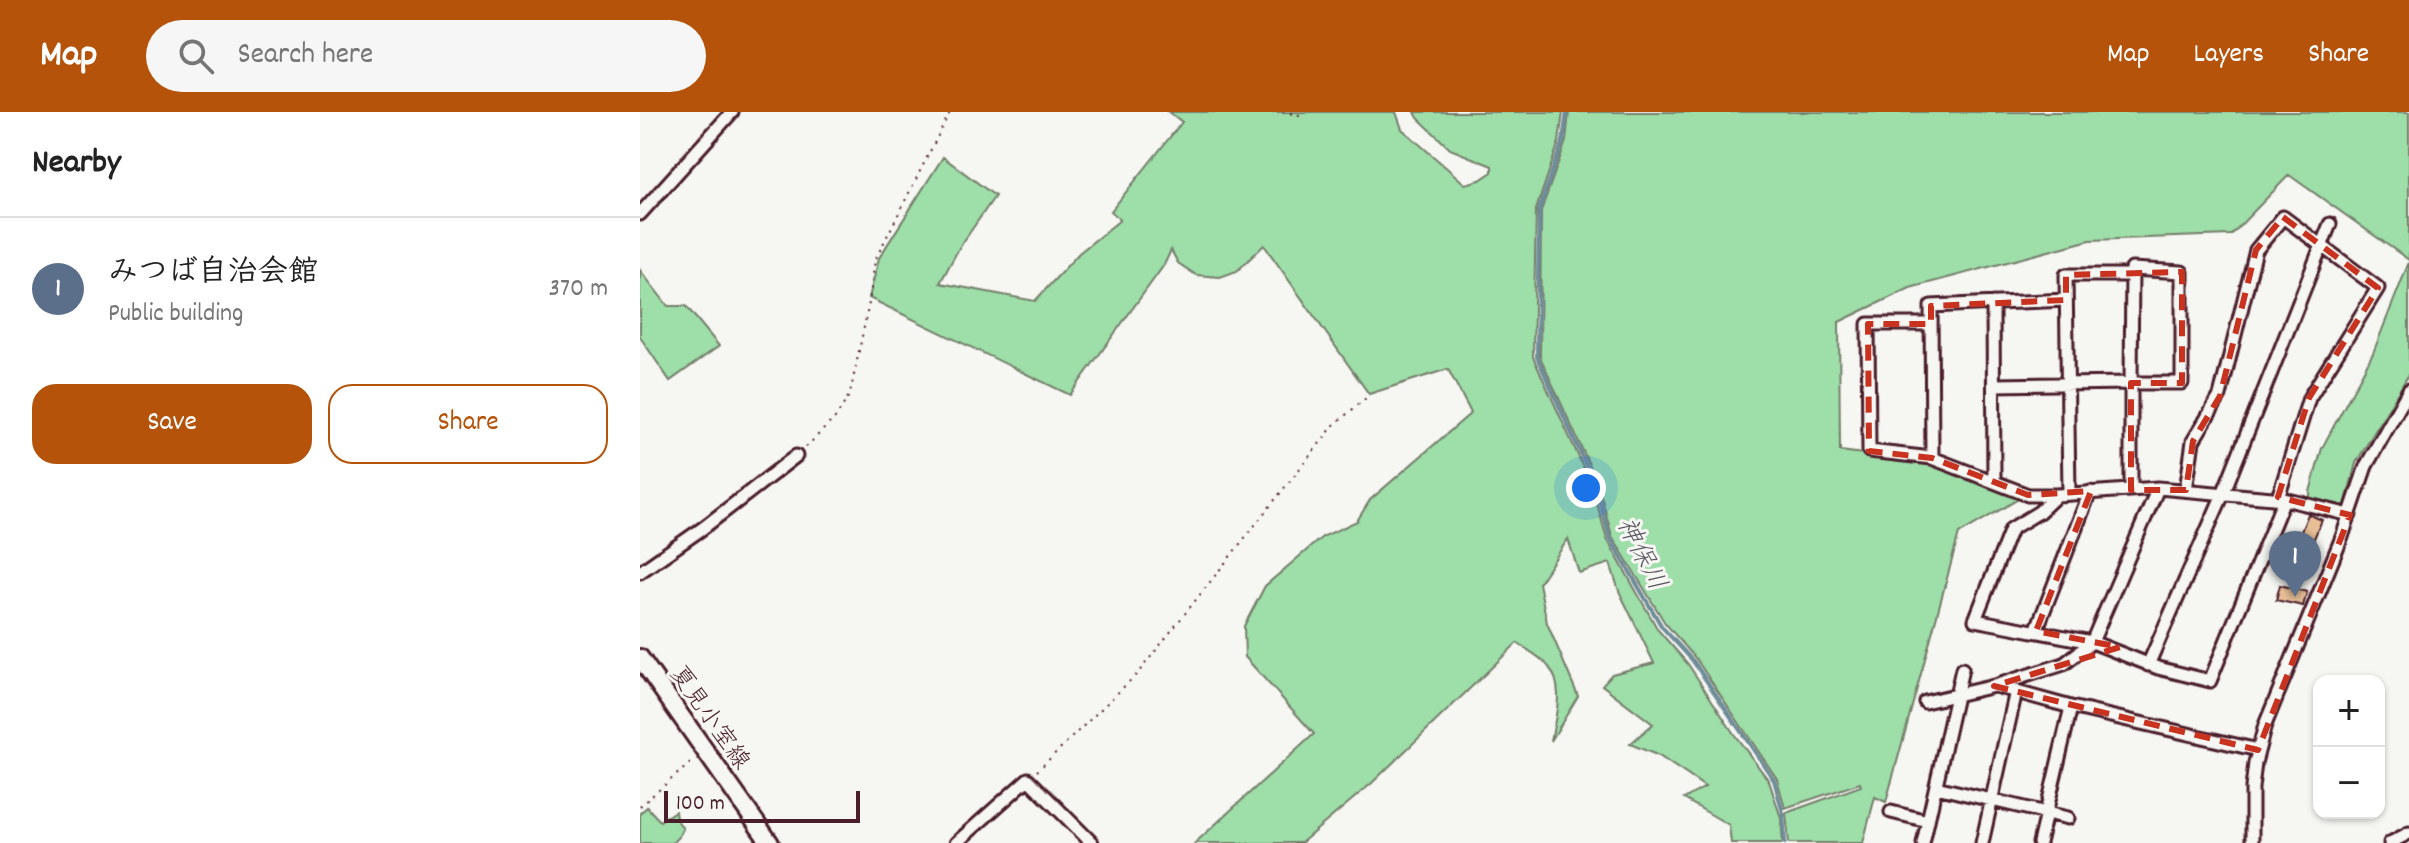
<!DOCTYPE html>
<html lang="en">
<head>
<meta charset="utf-8">
<style>
  body { margin:0; font-family:Dekko,"Klee One",sans-serif; background:#f6f6f6; color:#222 }
  .controls { position:absolute; right:24px; bottom:24px; display:grid; overflow:hidden; border-radius:16px; box-shadow:0 2px 6px #0004 }
  .controls button { width:72px; height:72px; display:grid; place-items:center; padding:0; border:0; border-bottom:2px solid #e0e0e0; background:#fff; color:#222; font:40px sans-serif }
  .scale { position:absolute; left:24px; bottom:20px; width:196px; box-sizing:border-box; padding-left:8px; border:4px solid #4a1f2b; border-top:0; font-size:22px; line-height:28px; white-space:nowrap; color:#4a1f2b; -webkit-text-stroke:6px #f6f6f2; paint-order:stroke }
  .you { position:absolute; left:946px; top:376px; width:28px; height:28px; margin:-20px; border:6px solid #fff; border-radius:50%; background:#1a73e8; box-shadow:0 0 0 12px #1a73e833 }
  .badge { display:grid; place-items:center; width:52px; height:52px; border-radius:50%; background:#b45309; color:#fff; font-size:26px; font-weight:700 }
  .pin { position:absolute; translate:-50% -66px; filter:drop-shadow(0 2px 4px #0008) }
  .pin::after { content:''; position:absolute; top:42px; width:28px; height:24px; background:inherit; clip-path:polygon(0 0,100% 0,50% 100%) }
  .list { margin:0; padding:0; list-style:none }
  h2 { display:flex; justify-content:space-between; align-items:center; height:104px; margin:0; padding:0 32px; font-size:34px }
  h2 small { font-size:26px; font-weight:400; color:#767676 }
  .list li { display:grid; grid-template-columns:52px 1fr auto; gap:24px; align-items:center; box-sizing:border-box; height:144px; padding:0 32px; border-top:2px solid #e0e0e0 }
  .list b { display:block; font-size:30px; white-space:nowrap }
  .list p { margin:0; font-size:26px; white-space:nowrap; color:#767676 }
  .list em { font-size:26px; font-style:normal; color:#767676 }
  .actions { display:flex; gap:16px; padding:24px 32px }
  .actions a { flex:1; padding:18px 0; border:2px solid #b45309; border-radius:24px; text-align:center; font-size:28px; color:#b45309 }
  .actions .main { background:#b45309; color:#fff }
  .icon { flex:none; width:44px; height:44px; fill:none; stroke:currentColor; stroke-width:2; stroke-linecap:round; stroke-linejoin:round }
  .map { position:relative; flex:none; width:1769px; height:731px; overflow:hidden }
  header { display:flex; align-items:center; gap:48px; box-sizing:border-box; height:112px; padding:0 40px; background:#b45309; color:#fff }
  header strong { font-size:38px }
  nav { display:flex; gap:44px; margin-inline-start:auto; font-size:28px }
  .search { width:560px; height:72px; background:#f6f6f6; display:flex; align-items:center; gap:20px; box-sizing:border-box; padding:0 28px; border-radius:44px; color:#767676; font-size:30px }
  main { display:flex }
  aside { flex:1; background:#fff }
  .map>svg:first-child { display:block }
  .green { fill:#9ddea9; stroke:#747e6a; stroke-width:2 }
  .lines { fill:none; stroke-linecap:round; stroke-linejoin:round }
  .stream { stroke:#6e8c99; stroke-width:4 }
  .building { fill:#e7bf97; stroke:#4a1f2b; stroke-width:2 }
  .minor-casing { stroke:#4a1f2b; stroke-width:17 }
  .secondary-casing { stroke:#4a1f2b; stroke-width:22 }
  .path { stroke:#4a1f2b; stroke-width:2; stroke-dasharray:2 6; stroke-linecap:butt }
  .minor { stroke:#f6f6f2; stroke-width:11 }
  .secondary { stroke:#f6f6f2; stroke-width:16 }
  .marked { fill:none; stroke:#c8321e; stroke-width:6; stroke-dasharray:16 10; stroke-linejoin:round }
  .labels { text-anchor:middle; stroke-width:6; stroke-linejoin:round; paint-order:stroke }
  .street-label { font-size:24px; fill:#4a1f2b; stroke:#f6f6f2 }
  .water-label { font-size:26px; font-style:italic; fill:#5c5662; stroke:#f6f6f2 }
</style>
</head>
<body>
<header>
<strong>Map</strong>
<div class="search"><svg class="icon" aria-label="search" viewBox="0 0 24 24"><circle cx="10" cy="10" r="6"/><path d="M15 15l6 6"/></svg>Search here</div>
<nav><a>Map</a><a>Layers</a><a>Share</a></nav>
</header>
<main>
<aside>
<h2>Nearby<small></small></h2>
<ul class="list">
<li><span class="badge" style="background:#5c6f8a">1</span><div><b>みつば自治会館</b><p>Public building</p></div><em>370 m</em></li>
</ul>
<div class="actions"><a class="main">Save</a><a>Share</a></div>
</aside>
<div class="map">
<svg width="1769" height="731" viewBox="0 0 1769 731">
  <rect width="100%" height="100%" fill="#f6f6f2"/>
  <filter id="ink" filterUnits="userSpaceOnUse"><feTurbulence type="fractalNoise" baseFrequency=".0125" numOctaves="2"/><feDisplacementMap in="SourceGraphic" scale="16" xChannelSelector="R" yChannelSelector="G"/><feConvolveMatrix kernelMatrix="1 2 1 2 8 2 1 2 1" color-interpolation-filters="sRGB"/></filter>
  <g filter="url(#ink)">
    <path class="green" d="M529,0H756L762,17L825,72L840,68L852,60V54L810,37L778,6L775,0H923L919,30L896,98L893,245L952,374L967,427L1018,518L1048,552L1094,622L1129,669L1141,706L1143,731H1091L1089,713L1044,687L1065,675L1019,644L990,632L1013,612L962,573L972,562L1014,551L979,479L970,451L939,461L928,427L899,471L907,511L938,584L911,629C915,605 926,575 908,554C901,545 887,538 877,531L732,671L661,731H555L674,622L605,545L604,514L625,474L682,425L717,409L730,388L831,301L808,257L729,282L624,133L597,159L580,165L556,163L538,151L531,138L524,153L430,283L229,186L239,146L303,45L355,84L319,136L300,171L395,189L439,141L480,108L471,99L542,10Z
      M929,0H1769V148L1649,63L1591,123L1450,128L1270,176L1199,210L1200,339L1298,351L1382,385L1319,422L1246,690L1235,685L1223,731H1149L1146,701L1221,674L1220,671L1145,696L1137,667L1056,547L1025,511L972,424L958,372L900,245L901,99L926,29Z
      M1769,150V262L1716,351L1705,394L1670,386V380L1682,336L1733,241Z
      M0,158L28,194H46L79,234L30,269L0,225Z
      M7,695L20,709L35,699L36,707L43,716L39,724L32,731H0V701Z"/>
    <g class="lines">
      <path class="stream" d="M927,0L923,29L899,98L897,245L955,373L970,426L1022,515L1053,549L1134,668L1143,701L1145,731"/>
    </g>
    <path class="building" d="M1668,402L1682,408L1669,438L1656,432Z
      M1640,473L1667,480L1663,494L1636,488Z"/>
    <g class="lines">
      <defs>
        <path id="minor" d="M0,102L92,0
          M1353,191L1354,369
          M1291,212H1228L1229,339L1292,346L1388,383H1417L1518,376L1644,387L1710,403
          M1354,273L1491,271L1492,157L1542,160V271H1491V378
          M1292,346L1291,194L1426,188
          M1546,378L1553,329L1580,284L1616,138L1643,105L1738,176L1669,286L1638,386
          M1429,382L1426,163H1492
          M1417,383L1399,400L1371,417L1335,508L1452,530L1518,556L1570,569L1644,387
          M0,460L63,416L156,344
          M1396,519L1450,380
          M1508,553L1583,382L1690,112
          M1355,574L1431,595L1618,638
          M1285,590L1354,574L1424,552L1452,530L1518,376
          M1296,675L1428,706
          M1251,700L1288,709
          M316,731L388,667L452,731
          M1283,731L1322,557
          M1342,731L1376,579
          M1399,731L1431,595
          M1612,731V676L1615,651L1625,613L1702,425L1726,354L1769,278
          M1750,731L1769,721"/>
        <path id="secondary" d="M0,546L130,731"/>
      </defs>
      <use href="#minor" class="minor-casing"/>
      <use href="#secondary" class="secondary-casing"/>
      <path class="path" d="M642,0L660,3
        M166,335L196,305L210,282L229,191L235,148L310,0
        M397,659L498,561L695,312L726,286
        M0,694L54,648"/>
      <use href="#minor" class="minor"/>
      <use href="#secondary" class="secondary"/>
    </g>
  </g>
  <path class="marked" d="M1643,105L1738,176L1669,286L1638,385L1710,403L1618,638L1354,574L1480,535L1396,519L1451,379L1388,383L1292,346L1229,339L1228,212H1291V194L1426,188V163L1542,160V271H1491V378H1546L1553,329L1580,284L1616,138Z"/>
  <g class="labels">
    <g class="street-label">
      <text transform="translate(71 605) rotate(55)" y="8">夏見小室線</text>
    </g>
    <g class="water-label">
      <text transform="translate(1003 441) rotate(63)" y="9">神保川</text>
    </g>
  </g>
</svg>
<div class="controls">
<button>+</button>
<button>−</button>
</div>
<div class="scale">100 m</div>
<div class="you"></div>
<div class="pin badge" style="left:1655px;top:485px;background:#5c6f8a">1</div>
</div>
</main>
</body>
</html>
